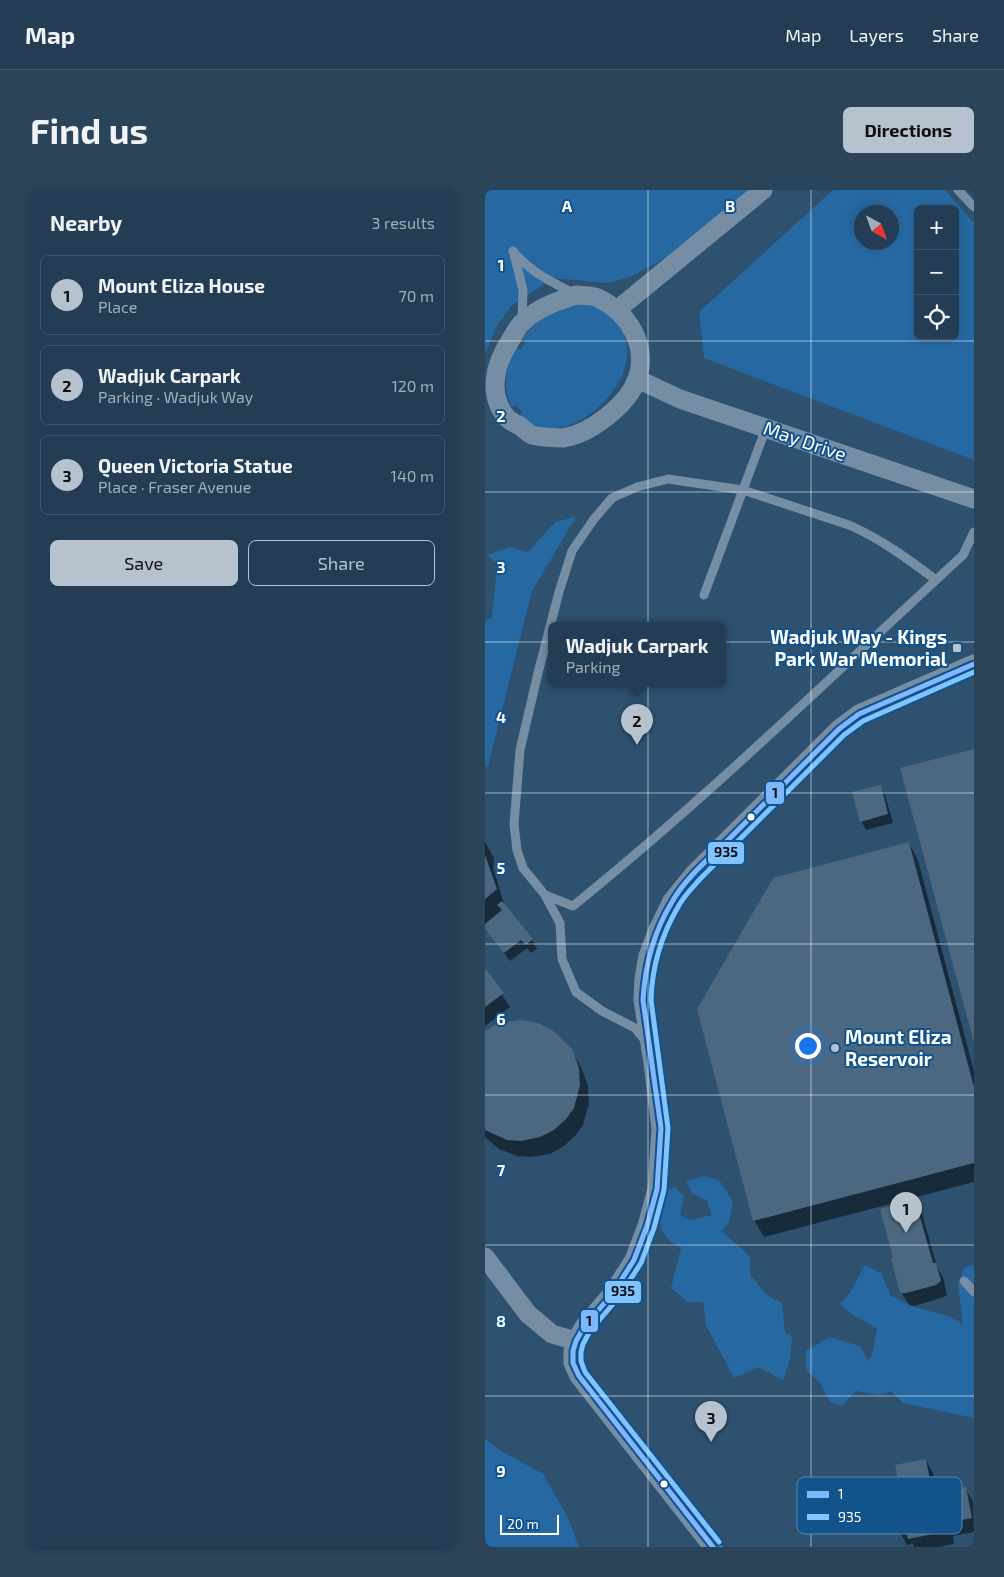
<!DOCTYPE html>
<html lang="en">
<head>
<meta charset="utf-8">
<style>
  body { margin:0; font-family:"Exo 2",sans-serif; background:#2a445a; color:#f1f3f6 }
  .controls { position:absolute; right:15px; top:15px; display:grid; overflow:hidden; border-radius:8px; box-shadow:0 2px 8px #0003 }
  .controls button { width:45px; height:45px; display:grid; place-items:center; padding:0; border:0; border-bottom:1px solid #3f566b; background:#223d54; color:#f1f3f6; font:25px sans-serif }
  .compass { position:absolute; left:369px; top:15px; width:45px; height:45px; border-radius:50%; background:#223d54; box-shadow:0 2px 8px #0003; rotate:139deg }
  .scale { position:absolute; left:15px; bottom:12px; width:59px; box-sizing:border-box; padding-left:5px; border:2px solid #fff; border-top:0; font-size:14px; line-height:18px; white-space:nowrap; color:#fff; -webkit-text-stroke:4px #13538b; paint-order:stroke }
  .you { position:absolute; left:322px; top:855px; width:18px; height:18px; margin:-12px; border:4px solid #fff; border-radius:50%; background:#1a73e8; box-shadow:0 0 0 8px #1a73e833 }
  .badge { display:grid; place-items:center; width:32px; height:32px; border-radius:50%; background:#b6c2cd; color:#111; font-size:16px; font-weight:700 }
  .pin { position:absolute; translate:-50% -41px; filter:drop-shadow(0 1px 2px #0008) }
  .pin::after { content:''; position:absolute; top:26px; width:18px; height:15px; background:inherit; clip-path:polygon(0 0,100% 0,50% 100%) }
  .popup { position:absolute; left:63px; top:432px; width:178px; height:65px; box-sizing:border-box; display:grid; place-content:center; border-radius:8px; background:#223d54; filter:drop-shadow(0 1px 4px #0005); font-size:16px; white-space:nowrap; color:#a2aeb8 }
  .popup b { font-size:19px; color:#f1f3f6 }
  .popup::after { content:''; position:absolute; left:50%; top:100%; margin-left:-10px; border:10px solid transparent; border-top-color:#223d54 }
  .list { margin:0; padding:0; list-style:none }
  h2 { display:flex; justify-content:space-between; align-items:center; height:65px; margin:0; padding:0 20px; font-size:21px }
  h2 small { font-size:16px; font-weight:400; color:#a2aeb8 }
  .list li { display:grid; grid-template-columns:32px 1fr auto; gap:15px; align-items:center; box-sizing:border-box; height:80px; margin:0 10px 10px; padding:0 10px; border:1px solid #3f566b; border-radius:8px }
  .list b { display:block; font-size:19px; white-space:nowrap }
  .list p { margin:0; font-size:16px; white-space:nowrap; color:#a2aeb8 }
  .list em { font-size:16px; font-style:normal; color:#a2aeb8 }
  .actions { display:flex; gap:10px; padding:15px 20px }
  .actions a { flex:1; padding:11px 0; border:1px solid #b6c2cd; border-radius:8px; text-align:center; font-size:18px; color:#b6c2cd }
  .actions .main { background:#b6c2cd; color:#111 }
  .icon { flex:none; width:28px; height:28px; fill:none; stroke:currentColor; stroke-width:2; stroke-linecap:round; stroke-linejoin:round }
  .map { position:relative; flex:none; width:489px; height:1357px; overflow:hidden; border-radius:8px }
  header { display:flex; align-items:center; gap:30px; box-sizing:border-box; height:70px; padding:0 25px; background:#223d54; border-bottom:1px solid #3f566b }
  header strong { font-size:24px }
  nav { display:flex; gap:28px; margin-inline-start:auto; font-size:18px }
  .intro { display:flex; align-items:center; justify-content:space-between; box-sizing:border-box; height:120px; padding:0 30px }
  h1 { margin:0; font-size:35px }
  .button { padding:12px 22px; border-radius:8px; background:#b6c2cd; color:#111; font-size:18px; font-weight:700 }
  main { display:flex; gap:30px; padding:0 30px }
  aside { flex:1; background:#223d54; border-radius:8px; box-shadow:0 2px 8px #0003 }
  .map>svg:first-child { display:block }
  .green { fill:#2669a2; fill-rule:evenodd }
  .shadow { fill:#0007 }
  .building { fill:#4b6880 }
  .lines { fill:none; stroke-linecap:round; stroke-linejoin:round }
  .lane { stroke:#758ea4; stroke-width:9 }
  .street { stroke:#758ea4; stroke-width:19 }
  .bus-1-casing { stroke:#13538b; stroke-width:9 }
  .bus-2-casing { stroke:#13538b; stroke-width:9 }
  .bus-1 { stroke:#80b7ff; stroke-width:5 }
  .bus-2 { stroke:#80c4ff; stroke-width:5 }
  .grid { fill:none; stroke:#fff; stroke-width:1; stroke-opacity:0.55 }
  .poi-dot { fill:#b6c2cd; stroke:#13538b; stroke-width:2 }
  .bus-dot { fill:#fff; stroke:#13538b; stroke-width:2 }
  .labels { text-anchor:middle; stroke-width:4; stroke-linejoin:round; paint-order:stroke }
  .street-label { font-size:19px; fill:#fff; stroke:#13538b }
  .poi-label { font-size:19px; font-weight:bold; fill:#fff; stroke:#13538b; text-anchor:end }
  .key { fill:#13538b; stroke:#5a87ae; stroke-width:1 }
  .key-label { font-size:14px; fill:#fff }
  .grid-label { font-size:16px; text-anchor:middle; font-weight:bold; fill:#fff; stroke:#13538b; stroke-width:4; stroke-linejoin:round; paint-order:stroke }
  .line-badge { stroke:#13538b; stroke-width:2 }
  .pale-badge-label { font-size:14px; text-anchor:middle; font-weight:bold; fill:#111 }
</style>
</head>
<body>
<header>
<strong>Map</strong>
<nav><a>Map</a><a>Layers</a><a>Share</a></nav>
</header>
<div class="intro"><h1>Find us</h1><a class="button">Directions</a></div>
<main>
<aside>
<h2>Nearby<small>3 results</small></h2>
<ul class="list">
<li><span class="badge">1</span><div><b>Mount Eliza House</b><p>Place</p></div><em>70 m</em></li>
<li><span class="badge">2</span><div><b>Wadjuk Carpark</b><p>Parking · Wadjuk Way</p></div><em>120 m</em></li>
<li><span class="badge">3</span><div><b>Queen Victoria Statue</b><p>Place · Fraser Avenue</p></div><em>140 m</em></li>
</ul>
<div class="actions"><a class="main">Save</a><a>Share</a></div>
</aside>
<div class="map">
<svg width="489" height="1357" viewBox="0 0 489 1357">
  <rect width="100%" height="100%" fill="#2e5170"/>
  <path class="green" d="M0,0H265L177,70L145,87L122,93L69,88L26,116L13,134L0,164Z
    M348,0H460L489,33V270L219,168L214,122ZM433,19H470V146H433ZM377,22H407V52H377Z
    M91,113C109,115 122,120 133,135C165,176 108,238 66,239C53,239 44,233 35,226L36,221L32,216H26C17,195 21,180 30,159H35L40,154L38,148C53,128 68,122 91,113Z
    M91,327L47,401L3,576L0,578V431L7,427L12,376L3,365L24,357L43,362L70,332Z
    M219,986L234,990L248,1012L244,1031L237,1041L265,1067V1085L283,1106L297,1113L300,1143L307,1147L305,1170L298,1190L273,1177L249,1188L221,1135L218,1112H203L186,1098L196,1058C168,1043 175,1029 180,1002L189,997L199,1006L195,1025L205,1030L227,1025L222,1011L207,1003L201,991Z
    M380,1075L396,1083L406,1106L429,1117L463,1126L478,1134L473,1094L479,1078L489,1075V1228L418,1213L406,1201L395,1205L371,1201L357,1216L345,1212L335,1193L321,1180V1161L344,1147L375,1156L383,1171L387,1166L392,1138L369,1126L355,1114L367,1100Z
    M0,1249L13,1259L58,1284L82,1326L94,1357H0Z"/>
  <path class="shadow" d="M395,596L400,605L408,633L381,640L376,631Z
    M0,652L9,668L8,678L20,716L47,750L52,759L46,763L42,758L25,771L0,737Z
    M424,653L433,670L489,881V992L279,1047L269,1030Z
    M0,780L25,817L0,836Z
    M0,843L86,860L96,877L103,896L104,913L98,935L90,946L79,956L65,964L46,967L32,966L14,959L0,947Z
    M430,1011L437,1024L452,1077L458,1087L462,1105L459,1107L429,1116L424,1115L416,1102L410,1068Z
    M441,1270L448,1283L450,1290L463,1302L480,1298L488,1311L489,1342L468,1346L469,1354L454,1357H429L428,1354L422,1355L415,1342L407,1302L416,1301Z"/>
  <path class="building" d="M489,559V849H488L415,578Z
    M396,595L403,624L375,632L367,602Z
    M424,652L489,897V973L268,1031L212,819L288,688Z
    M0,665L12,699L0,709Z
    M17,711L48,749L41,755L36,750L19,763L0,739V734L17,720L12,715Z
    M0,778L19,803L0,817Z
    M37,830L53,833L70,842L87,859L94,878L95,895L89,918L81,929L69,940L55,947L36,951L22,950L0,940V841L14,833Z
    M430,1009L448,1073H451L456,1091L451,1095L421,1103H415L406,1068L408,1067L395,1019Z
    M441,1269L445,1290L451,1289L461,1296L462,1300L481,1297L487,1328L461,1333L463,1341L423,1349L421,1340L413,1342L405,1301L415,1300L410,1275Z"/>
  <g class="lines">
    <path class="lane" d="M473,0L489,17
      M28,61C45,82 65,91 88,103
      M29,64L38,100L37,130
      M219,405L281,238
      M60,705L88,716C224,606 349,484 478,365L489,342
      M160,850L150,838L117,821L91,802L77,769L75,733L60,705L38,678L32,660L29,634L35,560L53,483L74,402L87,361L109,329L127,308L152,297L183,289L258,300L364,335C396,349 423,369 451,390
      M479,1091L489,1102"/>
    <path class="street" d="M91,105C98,106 107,105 113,108C143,122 164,156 152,189C143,215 105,244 78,248C72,248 53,247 47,245C43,243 39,239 35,236C31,234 25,231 22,228C2,204 10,174 25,151C29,145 32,137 38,132C52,118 72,111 91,105Z
      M133,119L278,0
      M152,189L195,209L489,309
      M0,1067L43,1124L67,1144L91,1151
      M228,1357L94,1186L88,1173V1161L91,1151L99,1137L128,1103L149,1070L162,1036L172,999L176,938L168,873L158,810L159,789L163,766L172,742L187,711L209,684L354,539L374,524L489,474"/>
    <defs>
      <path id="bus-1" d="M228,1357L94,1186L88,1173V1161L91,1151L99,1137L128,1103L149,1070L162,1036L172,999L176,938L158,810C160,775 168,743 187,712C201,687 226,667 246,647C282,611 318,575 354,539L374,524L489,474"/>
      <path id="bus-2" d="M234,1352L100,1182L96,1171V1162L98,1154L105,1141L134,1107L156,1073L169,1038L179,1000L183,938L166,810C167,776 176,746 193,717C198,707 207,698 215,689L359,545L378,531L489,482"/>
    </defs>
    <use href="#bus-1" class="bus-1-casing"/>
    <use href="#bus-2" class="bus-2-casing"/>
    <use href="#bus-1" class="bus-1"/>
    <use href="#bus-2" class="bus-2"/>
  </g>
  <path class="grid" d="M163,0V1357M326,0V1357M0,151H489M0,302H489M0,452H489M0,603H489M0,754H489M0,905H489M0,1055H489M0,1206H489"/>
  <g class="poi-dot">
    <rect x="467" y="453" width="10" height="10" rx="2.5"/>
    <circle cx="350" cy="858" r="5"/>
  </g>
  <g class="bus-dot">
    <circle cx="266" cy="627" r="4.5"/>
    <circle cx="179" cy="1294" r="4.5"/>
  </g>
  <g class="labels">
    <g class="street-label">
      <text transform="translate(320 251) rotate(19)" y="7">May Drive</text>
    </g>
    <g class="poi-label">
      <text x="462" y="454">Wadjuk Way - Kings<tspan x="462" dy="22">Park War Memorial</tspan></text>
      <text x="360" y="854" text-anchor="start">Mount Eliza<tspan x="360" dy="22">Reservoir</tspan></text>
    </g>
  </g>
  <rect x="312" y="1287" width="165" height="57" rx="8" class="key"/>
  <rect x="322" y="1301" width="22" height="7" fill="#80b7ff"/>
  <rect x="322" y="1324" width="22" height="6" fill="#80c4ff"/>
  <g class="key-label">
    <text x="353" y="1309">1</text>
    <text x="353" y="1332">935</text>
  </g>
  <g class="grid-label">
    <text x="82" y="22">A</text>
    <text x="245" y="22">B</text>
    <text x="16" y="81">1</text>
    <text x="16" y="232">2</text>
    <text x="16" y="383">3</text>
    <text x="16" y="533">4</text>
    <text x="16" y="684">5</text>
    <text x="16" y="835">6</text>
    <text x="16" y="986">7</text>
    <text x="16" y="1137">8</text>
    <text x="16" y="1287">9</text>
  </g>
  <g class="line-badge">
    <rect x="280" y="591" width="20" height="24" rx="5" fill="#80b7ff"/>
    <rect x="222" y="651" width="38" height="24" rx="5" fill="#80c4ff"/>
    <rect x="119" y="1090" width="38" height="24" rx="5" fill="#80c4ff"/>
    <rect x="95" y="1119" width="19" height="24" rx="5" fill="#80b7ff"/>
  </g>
  <g class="pale-badge-label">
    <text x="290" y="608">1</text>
    <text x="241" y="667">935</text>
    <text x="138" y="1106">935</text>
    <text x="104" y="1136">1</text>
  </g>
</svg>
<div class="controls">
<button>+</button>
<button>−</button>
<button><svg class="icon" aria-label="locate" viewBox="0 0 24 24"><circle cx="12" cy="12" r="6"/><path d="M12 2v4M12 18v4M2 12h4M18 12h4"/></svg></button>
</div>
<svg class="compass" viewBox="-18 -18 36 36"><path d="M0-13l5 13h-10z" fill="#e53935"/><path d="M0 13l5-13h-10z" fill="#a2aeb8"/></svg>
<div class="scale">20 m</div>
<div class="you"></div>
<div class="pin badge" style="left:421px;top:1043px">1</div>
<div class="pin badge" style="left:152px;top:555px">2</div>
<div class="popup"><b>Wadjuk Carpark</b>Parking</div>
<div class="pin badge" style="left:226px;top:1252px">3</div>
</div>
</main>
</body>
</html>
